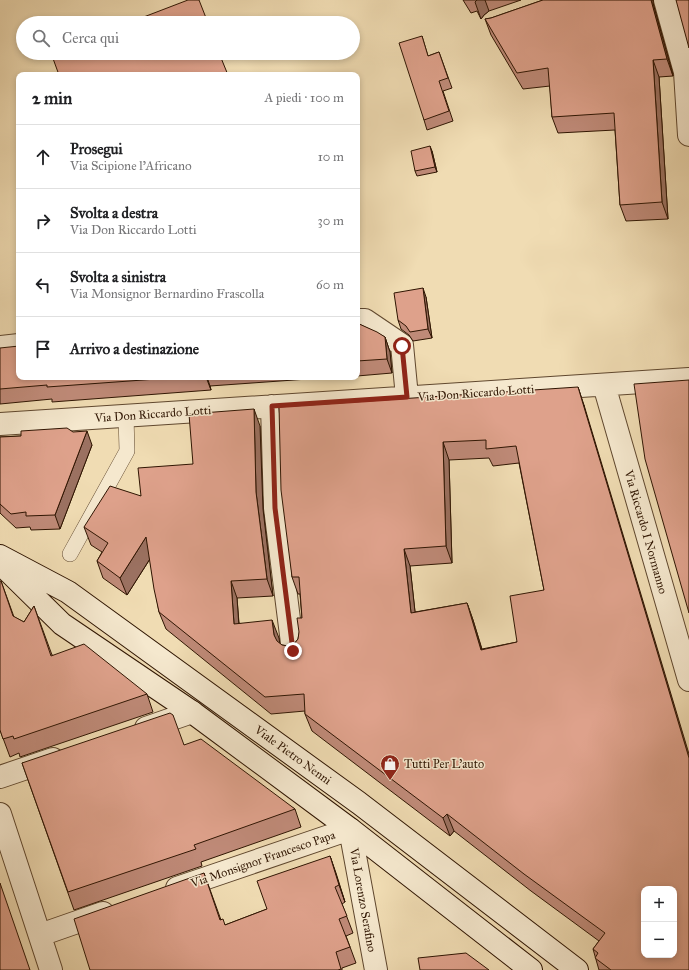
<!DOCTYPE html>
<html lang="it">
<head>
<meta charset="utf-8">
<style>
  body { margin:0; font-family:"IM FELL Great Primer",serif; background:#f6f6f6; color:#202124 }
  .controls { position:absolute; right:12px; bottom:12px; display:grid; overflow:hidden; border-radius:8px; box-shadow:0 2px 6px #0003 }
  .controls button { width:36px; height:36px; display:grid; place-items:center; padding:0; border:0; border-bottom:1px solid #e0e0e0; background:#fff; color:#202124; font:20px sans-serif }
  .stop { position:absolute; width:12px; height:12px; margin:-9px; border:3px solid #8f2418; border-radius:50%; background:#fff }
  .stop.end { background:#8f2418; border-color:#fff; box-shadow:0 1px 4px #0008 }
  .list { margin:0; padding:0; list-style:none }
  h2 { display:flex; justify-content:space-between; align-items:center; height:52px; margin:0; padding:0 16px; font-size:17px }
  h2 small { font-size:13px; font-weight:400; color:#757577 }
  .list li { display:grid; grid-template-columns:26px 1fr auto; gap:12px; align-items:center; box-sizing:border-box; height:64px; padding:0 16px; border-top:1px solid #e0e0e0 }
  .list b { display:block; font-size:15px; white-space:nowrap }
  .list p { margin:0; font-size:13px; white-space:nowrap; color:#757577 }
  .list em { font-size:13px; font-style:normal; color:#757577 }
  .icon { flex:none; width:22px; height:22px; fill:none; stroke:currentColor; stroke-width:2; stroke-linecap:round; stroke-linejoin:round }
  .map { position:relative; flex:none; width:689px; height:970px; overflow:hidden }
  .search { position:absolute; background:#fff; box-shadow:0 2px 6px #0003; left:16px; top:16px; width:344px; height:44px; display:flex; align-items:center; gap:10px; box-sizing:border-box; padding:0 14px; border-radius:22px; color:#757577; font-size:15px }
  .panel { position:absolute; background:#fff; box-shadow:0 2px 6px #0003; left:16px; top:72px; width:344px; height:308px; border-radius:8px }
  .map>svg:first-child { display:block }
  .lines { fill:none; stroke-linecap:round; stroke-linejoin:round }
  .lane-casing { stroke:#5f472e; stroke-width:16 }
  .street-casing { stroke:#5f472e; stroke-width:24 }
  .secondary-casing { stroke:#2f1502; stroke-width:24 }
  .lane { stroke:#f5e8ce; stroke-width:15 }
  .street { stroke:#f5e8ce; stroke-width:22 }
  .secondary { stroke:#f5e8ce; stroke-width:22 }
  .wall { fill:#bf8a78; stroke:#2f1502; fill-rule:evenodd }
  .shaded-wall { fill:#9b7161; stroke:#2f1502 }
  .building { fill:#dea18b; stroke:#2f1502; fill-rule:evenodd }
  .route { stroke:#8f2418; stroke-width:5 }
  .labels { text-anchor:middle; stroke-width:3; stroke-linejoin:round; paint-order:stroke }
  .street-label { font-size:12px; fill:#2f1502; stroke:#f5e8ce }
  .poi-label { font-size:12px; fill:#2f1502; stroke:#f5e8ce; text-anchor:start }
</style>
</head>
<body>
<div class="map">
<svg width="689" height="970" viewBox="0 0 689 970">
  <rect width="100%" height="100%" fill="#f0dcb3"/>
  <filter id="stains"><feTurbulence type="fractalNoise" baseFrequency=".005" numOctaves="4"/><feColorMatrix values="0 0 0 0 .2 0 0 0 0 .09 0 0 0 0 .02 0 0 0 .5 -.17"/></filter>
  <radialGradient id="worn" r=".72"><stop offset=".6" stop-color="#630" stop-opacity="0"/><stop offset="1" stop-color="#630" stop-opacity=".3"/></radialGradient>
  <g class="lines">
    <defs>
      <path id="lane" d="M70,554L127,451L126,416"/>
      <path id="street" d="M665,0L685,72L689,135
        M357,320H365L402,345L407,397
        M0,347L19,345
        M604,385L689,680
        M272,406L275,508L293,651
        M0,424L689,379
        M146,728L192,712
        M0,777L53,759
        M0,814L51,970
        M177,888L350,829L376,970
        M40,935L103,913"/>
      <path id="secondary" d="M0,556L68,592L359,803L577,970
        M2,565L62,624L192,712L350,829L531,970"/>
    </defs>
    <use href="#lane" class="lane-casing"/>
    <use href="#street" class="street-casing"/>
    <use href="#secondary" class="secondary-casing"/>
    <use href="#lane" class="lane"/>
    <use href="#street" class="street"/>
    <use href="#secondary" class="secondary"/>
  </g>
  <path class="wall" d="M463,0H521L489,11L484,15L481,19L477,11L471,13Z
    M543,0H653V3L673,74V76L659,77L668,219L626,221L620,205L615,130L558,133L552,117L550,86L523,89L491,35L485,19L491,18Z
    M422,36L428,56L439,52L452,88L443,91L453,121L427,130L424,120Z
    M432,151L437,172L417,176L415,171Z
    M426,297L432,338L413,341L409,335L401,329L398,320Z
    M357,323L385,337L390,352L392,373L357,376Z
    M0,348L19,377H336L210,386L211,390L52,402V399L0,404Z
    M584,405L689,970H599L593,949L599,941L531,891L454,831L450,836L312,731L305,714V711L271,714L166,629L159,612L150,559L127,595L103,578L97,561L102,552L91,545L84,527L141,496L193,464L260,426L263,509L273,596L237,598L239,623L279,638V643L282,645L288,646L294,644L298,639L302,618L300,594H298L292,577L279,407ZM489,458L493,466L519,463L544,590L517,642L482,649L473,620L467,603L415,612L410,566L452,563L449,460Z
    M21,436L92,445L60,529L31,530L30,527L16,528L0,513V437Z
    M1,581L14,617L24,622L34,606L52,655L147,694L153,712L20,757L19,753L10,757L0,730Z
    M184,745L295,809L301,827L201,862L202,866L74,910L22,763Z
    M330,856L345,902L342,904L353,933L346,936L356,963L342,968V970H90L204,873L221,920L225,925L267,909Z"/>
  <path class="shaded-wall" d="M477,0H485L489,11L484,15L481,19L475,2Z
    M651,0H653V3L673,76L667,59Z
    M653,60L659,77L668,219L662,202Z
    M430,146L432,151L437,172L435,167Z
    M423,288L426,297L432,338L428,329Z
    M385,337L390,352L392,373L387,359Z
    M206,377H207L210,386L211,390Z
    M578,387L584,405L689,754V758Z
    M254,409L260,426L263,509L273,596L267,579L256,492Z
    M87,431L92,445L60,529L55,515Z
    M443,442L449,460L452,563L446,546Z
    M146,537L153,554L127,595L120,578Z
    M404,549L410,566L417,630L411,613Z
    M231,581L237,598L240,641L234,624Z
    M467,603L473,620L487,667L481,650Z
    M272,620L279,638L281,653L274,635Z
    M447,814L454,831L450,836L443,818Z
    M330,856L336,873L345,902L339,885Z"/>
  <path class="building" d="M188,0H199L208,23H128Z
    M543,0H651L667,59L653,60L662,202L620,205L614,113L552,117L548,68L517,73L485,19L491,18Z
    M676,0H689V48Z
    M422,36L428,56L439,52L448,78L439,81L449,111L424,120L399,43Z
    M51,53H219L228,75H59Z
    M430,146L435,167L415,171L411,151Z
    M423,288L428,329L410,332L406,326L398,320L394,293Z
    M357,323L377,332L385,337L387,359L357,361Z
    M19,346V377H184L47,387V385L0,389V348Z
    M689,380V613L645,459L634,384Z
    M578,387L689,758V970H611L595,958L598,953L593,949L605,933L524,874L447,814L443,818L305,714L304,694L265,697L159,612L154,589L146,537L120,578L97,561L108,543L84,527L110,486L141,496L138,468L193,464L189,414L254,409L256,492L267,579L231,581L234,624L272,620L274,635L277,641L282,645L288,646L294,644L298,639L299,632L297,618H302L299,577H292L281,490L279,407ZM486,440V449L516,446L544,590L510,596L517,642L481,650L467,603L411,613L404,549L446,546L443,442ZM644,889H674V955H644Z
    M67,428L73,432L87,431L55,515L26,516V512L11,514L0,504V437L21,436V431Z
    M0,581H1L13,616L24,622L34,606L51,656L84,644L147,694L14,739L13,736L3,739L0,730Z
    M170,713L173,715L184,745L201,739L295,809L194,845L196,849L68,892L22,763Z
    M330,856L339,885L335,887L347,916L339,919L350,947L336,952L341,969L338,970H90L74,919L204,873L220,920L223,919L225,925L267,909L257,881Z
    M0,883L30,970H0Z
    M466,953L489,970H420L418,958Z"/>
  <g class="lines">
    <path class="route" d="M293,651L275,508L272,406L407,397L402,346"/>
  </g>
  <defs>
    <symbol id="shop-pin" viewBox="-11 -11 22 30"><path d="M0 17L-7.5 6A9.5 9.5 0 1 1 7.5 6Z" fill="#8f2418" stroke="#f5e8ce"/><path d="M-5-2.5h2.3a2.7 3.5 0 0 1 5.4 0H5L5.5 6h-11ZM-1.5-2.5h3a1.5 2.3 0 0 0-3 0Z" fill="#fff"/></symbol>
  </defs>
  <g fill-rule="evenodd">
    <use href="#shop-pin" x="379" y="753" width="22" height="30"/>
  </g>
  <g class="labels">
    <g class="street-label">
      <text transform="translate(476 393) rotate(-4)" y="4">Via Don Riccardo Lotti</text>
      <text transform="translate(153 414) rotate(-4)" y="4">Via Don Riccardo Lotti</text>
      <text transform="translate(646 532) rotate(74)" y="4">Via Riccardo I Normanno</text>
      <text transform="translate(293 755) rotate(36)" y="4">Viale Pietro Nenni</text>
      <text transform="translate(263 859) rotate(-19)" y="4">Via Monsignor Francesco Papa</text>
      <text transform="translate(363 900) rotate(80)" y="4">Via Lorenzo Serafino</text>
    </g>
    <g class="poi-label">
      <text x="404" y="768">Tutti Per L'auto</text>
    </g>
  </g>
  <rect width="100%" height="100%" filter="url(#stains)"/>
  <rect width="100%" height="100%" fill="url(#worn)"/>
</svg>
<div class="controls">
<button>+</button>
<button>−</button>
</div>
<div class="stop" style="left:402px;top:346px"></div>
<div class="stop end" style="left:293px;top:651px"></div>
<div class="search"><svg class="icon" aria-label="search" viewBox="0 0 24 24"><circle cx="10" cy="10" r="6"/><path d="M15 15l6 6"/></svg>Cerca qui</div>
<section class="panel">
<h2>2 min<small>A piedi · 100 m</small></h2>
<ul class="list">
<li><svg class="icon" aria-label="ahead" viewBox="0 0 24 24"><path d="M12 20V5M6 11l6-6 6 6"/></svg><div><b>Prosegui</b><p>Via Scipione l'Africano</p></div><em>10 m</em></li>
<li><svg class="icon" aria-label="right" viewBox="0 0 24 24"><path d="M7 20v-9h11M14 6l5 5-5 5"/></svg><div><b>Svolta a destra</b><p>Via Don Riccardo Lotti</p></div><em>30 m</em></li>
<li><svg class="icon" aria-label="left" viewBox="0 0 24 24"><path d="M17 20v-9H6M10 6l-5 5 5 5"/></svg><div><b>Svolta a sinistra</b><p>Via Monsignor Bernardino Frascolla</p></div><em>60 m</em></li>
<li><svg class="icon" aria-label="arrive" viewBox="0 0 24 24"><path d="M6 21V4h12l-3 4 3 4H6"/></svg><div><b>Arrivo a destinazione</b></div></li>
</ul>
</section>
</div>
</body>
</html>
